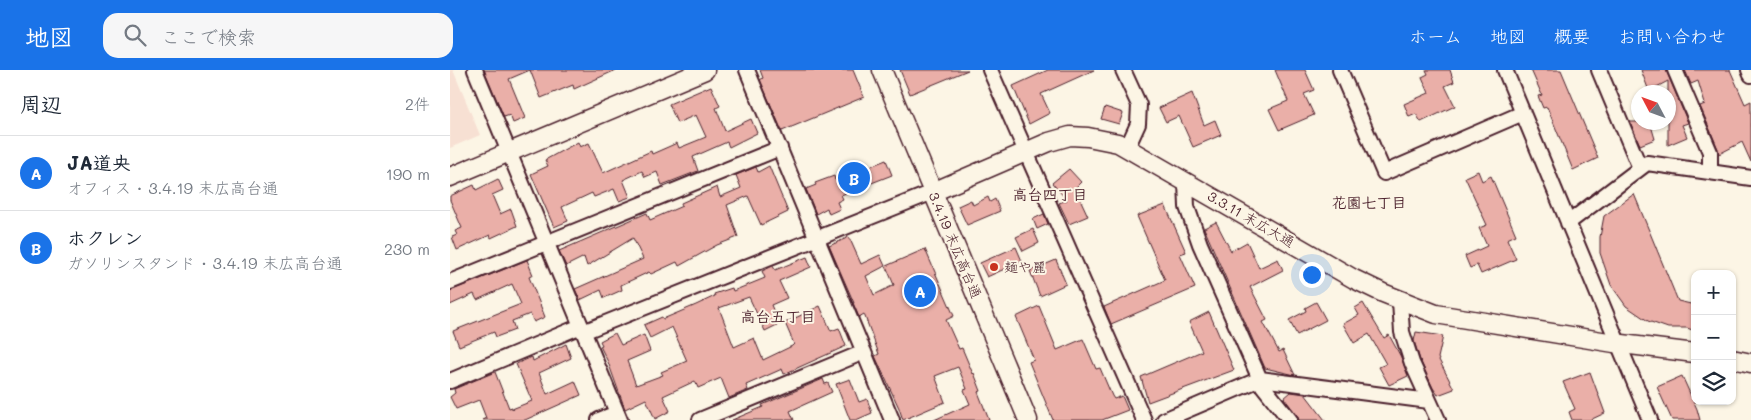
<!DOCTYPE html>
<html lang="ja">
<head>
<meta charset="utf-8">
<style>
  body { margin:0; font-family:Mali,"Klee One",sans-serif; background:#f6f6f7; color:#1f2937 }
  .controls { position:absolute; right:15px; bottom:15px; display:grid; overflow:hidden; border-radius:10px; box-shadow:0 1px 4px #0004 }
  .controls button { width:45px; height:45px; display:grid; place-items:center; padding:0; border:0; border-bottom:1px solid #e0e1e3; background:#fff; color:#1f2937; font:25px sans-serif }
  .compass { position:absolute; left:1181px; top:15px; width:45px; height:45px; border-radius:50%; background:#fff; box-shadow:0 1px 4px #0004; rotate:311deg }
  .you { position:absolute; left:861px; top:204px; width:18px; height:18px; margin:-12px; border:4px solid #fff; border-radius:50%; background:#1a73e8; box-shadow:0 0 0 8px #1a73e833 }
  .badge { display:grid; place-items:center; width:32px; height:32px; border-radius:50%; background:#1a73e8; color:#fff; font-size:16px; font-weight:700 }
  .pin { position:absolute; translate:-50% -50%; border:2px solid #fff; box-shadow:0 1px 5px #0006 }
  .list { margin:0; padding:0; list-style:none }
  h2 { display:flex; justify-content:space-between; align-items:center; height:65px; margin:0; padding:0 20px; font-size:21px }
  h2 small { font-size:16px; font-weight:400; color:#747a83 }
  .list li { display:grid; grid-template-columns:32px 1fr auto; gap:15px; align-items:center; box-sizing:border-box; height:75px; padding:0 20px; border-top:1px solid #e0e1e3 }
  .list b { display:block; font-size:19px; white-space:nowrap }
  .list p { margin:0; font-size:16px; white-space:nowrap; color:#747a83 }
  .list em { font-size:16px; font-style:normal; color:#747a83 }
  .icon { flex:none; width:28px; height:28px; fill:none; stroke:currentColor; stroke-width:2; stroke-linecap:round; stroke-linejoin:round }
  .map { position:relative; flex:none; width:1301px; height:350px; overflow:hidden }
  header { display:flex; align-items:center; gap:30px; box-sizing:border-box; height:70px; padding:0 25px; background:#1a73e8; color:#fff }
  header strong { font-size:24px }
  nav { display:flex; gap:28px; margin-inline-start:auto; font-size:18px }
  .search { width:350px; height:45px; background:#f6f6f7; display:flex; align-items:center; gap:12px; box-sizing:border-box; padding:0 18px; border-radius:15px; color:#747a83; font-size:19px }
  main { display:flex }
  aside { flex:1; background:#fff }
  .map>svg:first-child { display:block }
  .built { fill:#f7e0d3 }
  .building { fill:#eaafa8; stroke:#4a1f2b }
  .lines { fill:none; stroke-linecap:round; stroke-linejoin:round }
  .minor-casing { stroke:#4a1f2b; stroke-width:18 }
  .tertiary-casing { stroke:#4a1f2b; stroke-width:21 }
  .minor { stroke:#fcf5e5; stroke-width:14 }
  .tertiary { stroke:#fcf5e5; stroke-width:18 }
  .poi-dot { fill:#c8321e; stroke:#fcf5e5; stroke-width:2 }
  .labels { text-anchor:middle; stroke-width:4; stroke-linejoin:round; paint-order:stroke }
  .street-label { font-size:14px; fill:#4a1f2b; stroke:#fcf5e5 }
  .poi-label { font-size:14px; fill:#4a1f2b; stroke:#fcf5e5; text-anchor:start }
  .neighbourhood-label { font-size:15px; font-weight:bold; fill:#4a1f2b; stroke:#fcf5e5 }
</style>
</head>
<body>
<header>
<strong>地図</strong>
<div class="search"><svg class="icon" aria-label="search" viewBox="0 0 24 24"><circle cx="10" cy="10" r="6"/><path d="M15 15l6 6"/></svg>ここで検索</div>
<nav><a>ホーム</a><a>地図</a><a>概要</a><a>お問い合わせ</a></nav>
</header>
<main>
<aside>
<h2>周辺<small>2件</small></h2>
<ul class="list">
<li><span class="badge">A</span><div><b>JA道央</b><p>オフィス · 3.4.19 末広高台通</p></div><em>190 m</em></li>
<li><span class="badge">B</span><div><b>ホクレン</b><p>ガソリンスタンド · 3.4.19 末広高台通</p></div><em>230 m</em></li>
</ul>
</aside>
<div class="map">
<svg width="1301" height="350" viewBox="0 0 1301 350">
  <rect width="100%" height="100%" fill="#fcf5e5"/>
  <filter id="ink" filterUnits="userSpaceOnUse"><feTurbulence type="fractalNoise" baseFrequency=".02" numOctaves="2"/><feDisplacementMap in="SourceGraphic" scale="10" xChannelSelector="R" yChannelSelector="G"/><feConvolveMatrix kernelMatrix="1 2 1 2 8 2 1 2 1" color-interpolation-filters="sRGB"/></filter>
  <g filter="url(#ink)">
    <path class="built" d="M0,0H3L30,65L0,78Z"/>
    <path class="building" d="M34,0H166L124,19L123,15L91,28L80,0L59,9L75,48L63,53L60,45L54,47Z
      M310,0H403L414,27L332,61L310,10L313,8Z
      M450,0H518L460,24Z
      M598,0H644L591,24L600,43L579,54L563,16Z
      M825,0H855L864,20L854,24L864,45L829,60L819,39L838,31Z
      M976,0H1000L1004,12L995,16L1005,36L971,52L966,44L959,47L954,34L979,23L972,7L978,4Z
      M1081,0H1111L1148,88L1123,100L1097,37L1093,38L1088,26L1092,25Z
      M1191,0H1216L1238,53L1232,55L1237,67L1218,75V11L1199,21Z
      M1235,0H1280L1295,34L1301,31V92L1292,72L1269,84L1268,79L1250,36L1255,34L1248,11L1241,14Z
      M261,16L270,36L266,38L275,61L301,49L307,63L279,77L277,72L243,87L248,101L212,115L207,102L195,107L192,101L173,110L180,127L169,131L164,119L144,127L142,123L112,137L118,151L104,157L81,104L98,96L95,90L128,72L130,77L139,73L153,103L201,81L202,84L227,73L229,78L256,67L246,45L227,53L219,34Z
      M742,23L754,55L765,50L771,65L743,77L729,46L716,52L709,38Z
      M655,37L673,43L669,54L651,49Z
      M1180,52H1200L1205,69L1190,75Z
      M436,90L442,105L391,125L393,129L387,132L390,139L379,144L377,138L366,144L356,119L366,115L365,113L384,106L385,110Z
      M319,96L338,142L311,155L298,126L277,135L288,167L267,175L229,196L227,192L201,204L199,202L171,215L172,220L154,228L151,220L130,230L125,219L193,189L183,168L137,196L134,187L116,196L109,181L197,143L200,150L232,136L231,133L267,117L270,127L291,118L286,105L306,97L308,102Z
      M619,99L631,112L625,118L638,146L619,154L609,133L617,130L602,113Z
      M1028,101L1032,111L1041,106L1066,165L1057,169L1066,189L1031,204L1027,195L1020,198L1015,186L1037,176L1029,158L1037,155L1015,107Z
      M48,109L53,120L42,125L50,144L61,139L67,156L41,168L40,165L7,180L2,167L7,165L5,161L12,158L0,130V126L24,115L26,120Z
      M1184,124L1228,231L1245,235V261L1237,258H1218L1198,251L1176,236L1161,215L1150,183V167L1154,146Z
      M538,127L540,132L545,129L550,141L517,155L508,136L521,130L523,135Z
      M715,135L736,182L730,184L745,218L661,254L654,237L715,210L687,146Z
      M594,144L598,154L587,159L583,149Z
      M766,152L781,181L797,172L809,198L828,189L833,200L800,217L817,250L813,252L829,282L833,280L845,305L815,298L754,158Z
      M583,159L589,173L573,181L566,167Z
      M399,167L411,194L430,185L435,196L416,206L424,225L444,215L436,196L475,179L504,246L496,250L509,279L512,278L523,304L524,303L531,321L528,322L539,350H484L520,334L514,320L517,319L508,297L485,306L495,332L453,350L449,338L425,286L429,284L414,244L409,247L403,233H404L379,176Z
      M566,177L572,191L537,207L530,193Z
      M357,187L361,197L329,211L337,228L321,235L329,254L315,261L299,227L269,238L284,277L304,268L313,290L342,276L344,274L335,253L370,236L381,261L389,258L396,276L334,304L332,299L296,315L298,320L279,328L271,308L248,318L245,311L213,326L220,341L205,349L196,329L175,339L158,292L150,276L152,275L150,271L165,263L171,275L194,265L200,281L177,291L186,315L213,305L211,302L237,291L222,257L200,268L194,255L212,247L213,249L246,235L265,226L264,224L282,218L283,221L315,208L312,201L323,196L325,200Z
      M77,190L83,205L79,207L95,247L84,252L80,244L62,251L65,260L46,267L44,262L9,276L3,261L71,234L62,214L27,230L24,224L0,235V221Z
      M606,190L616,214L590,226L580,201Z
      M866,232L876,250L847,265L839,250L856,241L855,238Z
      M913,233L934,268L939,265L951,287L958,306L939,315L929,297L936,294L919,264L904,273L893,254L909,245L905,238Z
      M589,236L607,280L633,269L646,299L650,298L662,326L664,329L672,326L678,340L652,350H603L579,292L584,290L566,247Z
      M759,242L784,300L698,332L691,307L752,281L739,252Z
      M966,262L993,266L988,288L1004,319L988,325L983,318L970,290L964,271Z
      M116,274L121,288L89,303L97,324L125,311L131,325L75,350H32L36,348L29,330L6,339L0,327L5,323L4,319L45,302L59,338L62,337V339L82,331L66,294L82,287L83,291Z
      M1140,302L1155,343L1140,350H1122L1119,342L1125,339L1113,312Z
      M1232,306L1247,339L1250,350H1222L1207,317Z
      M373,309L375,314L378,313L382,322L340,341L344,350H282L313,337L312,335Z
      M400,309L409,332L417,329L422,343L406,350H400L386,314Z
      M841,322L855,324L875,350H849L847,345L834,328Z"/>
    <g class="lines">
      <defs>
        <path id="minor" d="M25,0L170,350
          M297,0L442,350
          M540,0L694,350
          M673,0L689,35L688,54L677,78
          M890,0L934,103L1073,43
          M1055,0L1200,350
          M1149,0L1190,98
          M1225,0L1260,82V102
          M1299,0L1301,5
          M736,112L737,137L750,174L813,316L840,350
          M1118,153L1197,93L1301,108
          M0,212L330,78
          M950,231L952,262L962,293L988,350
          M133,262L483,122
          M0,311L131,256
          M149,350L167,343
          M250,350L414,282
          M714,350L810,309L979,331"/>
        <path id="tertiary" d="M432,0L578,350
          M0,107L255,0
          M483,122L599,72L620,66L638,67L668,73L904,209L933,223L986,244L1164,273L1245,283
          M1282,289L1301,293"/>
      </defs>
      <use href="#minor" class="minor-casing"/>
      <use href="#tertiary" class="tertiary-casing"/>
      <use href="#minor" class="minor"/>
      <use href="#tertiary" class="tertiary"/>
    </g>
  </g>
  <circle class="poi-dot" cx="544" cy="197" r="5"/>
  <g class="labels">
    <g class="street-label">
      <text transform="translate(801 149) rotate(30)" y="5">3.3.11 末広大通</text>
      <text transform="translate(505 175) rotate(67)" y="5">3.4.19 末広高台通</text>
    </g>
    <g class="poi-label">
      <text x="554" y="202">麺や麗</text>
    </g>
    <g class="neighbourhood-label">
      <text x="600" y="130">高台四丁目</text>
      <text x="919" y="138">花園七丁目</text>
      <text x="328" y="252">高台五丁目</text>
    </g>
  </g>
</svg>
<div class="controls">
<button>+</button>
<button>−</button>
<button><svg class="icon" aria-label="layers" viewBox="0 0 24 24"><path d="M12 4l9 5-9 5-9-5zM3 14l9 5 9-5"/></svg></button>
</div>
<svg class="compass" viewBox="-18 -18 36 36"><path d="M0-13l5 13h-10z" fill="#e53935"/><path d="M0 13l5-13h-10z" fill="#747a83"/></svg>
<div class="you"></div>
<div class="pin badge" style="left:470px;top:221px">A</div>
<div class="pin badge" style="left:404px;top:108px">B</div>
</div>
</main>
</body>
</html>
